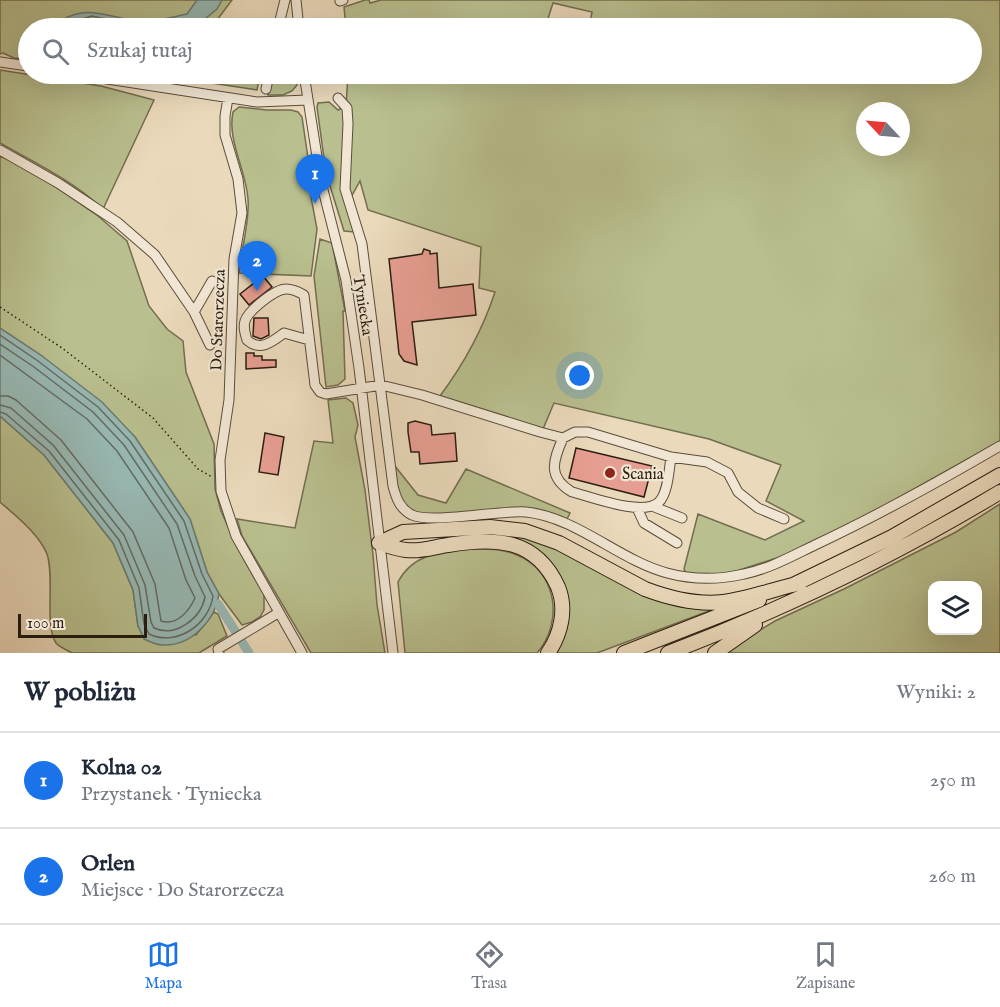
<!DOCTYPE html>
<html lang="pl">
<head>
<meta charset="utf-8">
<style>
  body { margin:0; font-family:"IM FELL English",serif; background:#f2f2f3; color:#1f2937 }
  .controls { position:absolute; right:18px; bottom:18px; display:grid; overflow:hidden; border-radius:12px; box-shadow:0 6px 24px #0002 }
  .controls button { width:54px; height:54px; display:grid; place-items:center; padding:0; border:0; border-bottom:2px solid #e0e1e3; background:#fff; color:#1f2937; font:30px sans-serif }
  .compass { position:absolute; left:856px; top:102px; width:54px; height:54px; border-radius:50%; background:#fff; box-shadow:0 6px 24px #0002; rotate:296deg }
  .scale { position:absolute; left:18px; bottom:15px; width:129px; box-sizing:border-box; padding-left:6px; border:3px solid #2b1e11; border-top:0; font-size:16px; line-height:21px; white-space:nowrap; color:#2b1e11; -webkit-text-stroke:4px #f1e6d3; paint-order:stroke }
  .you { position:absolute; left:580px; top:376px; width:21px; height:21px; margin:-15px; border:4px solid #fff; border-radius:50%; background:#1a73e8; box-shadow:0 0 0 9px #1a73e833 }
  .badge { display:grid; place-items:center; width:39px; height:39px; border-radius:50%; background:#1a73e8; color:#fff; font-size:20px; font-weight:700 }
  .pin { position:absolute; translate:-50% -50px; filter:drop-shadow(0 2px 3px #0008) }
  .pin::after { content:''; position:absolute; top:32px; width:21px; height:18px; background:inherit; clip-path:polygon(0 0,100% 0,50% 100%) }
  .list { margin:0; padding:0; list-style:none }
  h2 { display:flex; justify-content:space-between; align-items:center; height:78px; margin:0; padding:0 24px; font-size:26px }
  h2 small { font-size:20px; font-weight:400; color:#747a83 }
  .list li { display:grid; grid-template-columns:39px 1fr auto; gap:18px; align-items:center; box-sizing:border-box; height:96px; padding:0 24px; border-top:2px solid #e0e1e3 }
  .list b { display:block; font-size:22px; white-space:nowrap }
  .list p { margin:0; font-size:20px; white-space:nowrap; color:#747a83 }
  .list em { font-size:20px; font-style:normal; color:#747a83 }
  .icon { flex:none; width:33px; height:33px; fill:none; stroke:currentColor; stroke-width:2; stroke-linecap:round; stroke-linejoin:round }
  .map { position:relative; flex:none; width:1000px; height:653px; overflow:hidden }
  .search { position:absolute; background:#fff; box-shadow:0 6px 24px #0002; left:18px; right:18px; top:18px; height:66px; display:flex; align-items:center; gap:15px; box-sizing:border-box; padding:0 21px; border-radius:33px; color:#747a83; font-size:22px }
  .sheet { height:270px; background:#fff }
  nav { display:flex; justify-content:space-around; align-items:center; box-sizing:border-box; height:84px; border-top:2px solid #e0e1e3; background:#fff; font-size:16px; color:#747a83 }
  nav a { display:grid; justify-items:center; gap:3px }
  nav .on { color:#1a73e8 }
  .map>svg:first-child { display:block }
  .green { fill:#b9bf8e; stroke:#726e50; stroke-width:1.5; fill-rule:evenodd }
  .water { fill:#98b9b5; stroke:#6c7b73; stroke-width:1.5 }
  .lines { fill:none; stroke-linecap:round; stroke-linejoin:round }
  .shore { stroke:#626c63; stroke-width:1.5 }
  .canal { stroke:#98b9b5; stroke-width:9 }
  .building { fill:#e79e92; stroke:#2b1e11; stroke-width:1.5 }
  .minor-casing { stroke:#5b4d3c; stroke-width:11 }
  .highway-casing { stroke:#2b1e11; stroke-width:16 }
  .path { stroke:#2b1e11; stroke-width:1.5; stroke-dasharray:1.5 3; stroke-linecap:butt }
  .minor { stroke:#f1e6d3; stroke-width:9 }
  .highway { stroke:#ead9bb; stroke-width:14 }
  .poi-dot { fill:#8f2418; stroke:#f1e6d3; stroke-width:2 }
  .labels { text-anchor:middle; stroke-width:4.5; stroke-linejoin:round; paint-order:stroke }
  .street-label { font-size:16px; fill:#2b1e11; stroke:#f1e6d3 }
  .poi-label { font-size:16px; fill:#2b1e11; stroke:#f1e6d3; text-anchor:start }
</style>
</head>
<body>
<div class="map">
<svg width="1000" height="653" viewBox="0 0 1000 653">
  <rect width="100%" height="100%" fill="#ead9bb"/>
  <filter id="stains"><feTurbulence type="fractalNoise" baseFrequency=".00333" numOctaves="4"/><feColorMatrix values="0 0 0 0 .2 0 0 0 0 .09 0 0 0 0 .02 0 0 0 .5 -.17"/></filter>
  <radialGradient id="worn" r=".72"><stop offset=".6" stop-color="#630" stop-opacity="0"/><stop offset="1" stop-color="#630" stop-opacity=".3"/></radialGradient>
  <path class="green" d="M0,0H232L211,28H28V59L14,58L3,53L0,54Z
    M365,0H369L370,3L381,0H1000V441L853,523L783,556L727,574L687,575L684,569L698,514L765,540L804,521L766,501L781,465L709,439L554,403L543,429L440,396C463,365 483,329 495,292L479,288L481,247L368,210L360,181L349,201L354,232L344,231L326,173L317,107L318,103L329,102L338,110L346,106L348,74H972V28H589L592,12L553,3L545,28H346L344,7ZM865,111H901V147H865Z
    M0,70L101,86L154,100L103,209C73,181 35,163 0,143Z
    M152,74H260L257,90Z
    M273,74H299V76L297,77V85L292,91L283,95H268Z
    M239,107L267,110H291L298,112L302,117L310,172L308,181L317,229L311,276L239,273C241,248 250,223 248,199C246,169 227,141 233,112Z
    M0,156L27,168L63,192L98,216L127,241L149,306L167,329L183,341L186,372L214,444L215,489L221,511L233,538L264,594V610L260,617L252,622L242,625L219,594L207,572L190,519L135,437L42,356L0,328Z
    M320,239L332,243L345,311H343L345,379L338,385L326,387L314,276Z
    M346,398L353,403L358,425L355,437L365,490L373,555L377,605L385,653H311L242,536L237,519L295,528L314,441L333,443L328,400Z
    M0,416L44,455L113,543L133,590L138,626L196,635L214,612L218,614L227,636L199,653H72C67,650 59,647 56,643C44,626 55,577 47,554C39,534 16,516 0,502Z
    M391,461L418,495L446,503L466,469L570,513L566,521L544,513L421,515C395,503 397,487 391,461Z
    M1000,504V653H722L775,621L844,589L956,532ZM932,586H978V630H932Z
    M487,534L522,536L544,543L597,570L717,608L597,653H553L567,604L535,550L443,539Z
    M466,549C483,549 500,548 517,555C557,571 564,622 537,653H405L398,582C412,555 438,552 466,549Z"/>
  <path class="water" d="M197,0H222L217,9L194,28H52C82,0 106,18 140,21C155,22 172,17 187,14Z
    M0,328L42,356L102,402L135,437L190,519L207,572L219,594C215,621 191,646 163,645C157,645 150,642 144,639L138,626L133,590L113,543L44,455L0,416Z"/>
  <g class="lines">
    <path class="shore" d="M62,28L73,22L92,16L141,27L189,20L191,23V28
      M0,335L38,361L98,407L130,441L184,521L202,574L213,596C209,625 176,647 149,634L144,624L139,588L119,540L49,451L6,414L0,412
      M0,344L34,367L93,412L124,445L177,524L195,576L205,597C201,618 176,638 154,628L151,622L145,585L124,535L53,445L11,408L0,405
      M0,355L87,419L117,451L169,528L186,580L195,598C189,611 177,626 161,621L155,584L133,532L61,440L16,400L8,396H0"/>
    <path class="canal" d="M218,604L249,653"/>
  </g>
  <path class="building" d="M424,249L430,251V254L437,253L439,288L473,284L476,315L412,322L417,365L404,361L399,354L389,259L422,254Z
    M263,276L272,287L249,305L240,294Z
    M254,318H268L269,335L261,339L253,336Z
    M246,353H254V356H262V360H276V367L246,369Z
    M415,421L431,425L432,435L455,433L457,461L420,464L419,452H411L408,432V423Z
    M265,433L284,437L278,475L259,472Z
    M576,448L652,466L644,497L569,478Z"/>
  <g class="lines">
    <defs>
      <path id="minor" d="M296,0L299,28
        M340,1L343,0
        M278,28L285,0
        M0,62L28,66
        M75,74L257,102L308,100
        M304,74L321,182L346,280L359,368L393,653
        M266,89L269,74
        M228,98L225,116V135L238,179L242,213L234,259L229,400L220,460L221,491L236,536L302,653
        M338,98L347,108L348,124L345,189L362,244L393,486C396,498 400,509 412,515C434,524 497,510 526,512C576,517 619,560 667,573C693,580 718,580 744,574C769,569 792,556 815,545C879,515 940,481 1000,446
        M0,150L58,183L117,222L155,255L194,312L210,345
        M194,312L212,281
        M309,340L284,333C272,342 260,352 247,340C245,333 243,328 245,321C248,311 275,289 286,289C292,289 299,292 304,295L315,385L320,392L326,394L381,385L422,395L540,432L563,438L575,432H588L671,457C669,470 668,493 659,502C643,517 592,497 572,492C547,477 553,461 563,438
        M671,457L707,462L728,473L738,492L758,508L784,519
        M652,506L682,518
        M637,508L644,523L677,543
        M219,653L218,649L278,613"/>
      <path id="highway" d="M379,543L403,532L490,527L525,531L559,543L645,589C669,598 697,605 723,602C748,599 775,589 800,583
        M379,543C388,546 397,549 406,550C420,552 434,547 448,545C494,537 536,538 558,587C567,609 561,634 548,653
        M793,585L892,537L1000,475
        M624,653L759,600
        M668,653C784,609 894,556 1000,492
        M715,653L755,625"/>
    </defs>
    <use href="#minor" class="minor-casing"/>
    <use href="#highway" class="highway-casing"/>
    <path class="path" d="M0,307L62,348L153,418L198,469L212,477
      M213,356L223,357"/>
    <use href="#minor" class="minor"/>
    <use href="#highway" class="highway"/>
  </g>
  <circle class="poi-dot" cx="610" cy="473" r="6"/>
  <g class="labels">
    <g class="street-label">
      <text transform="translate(364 305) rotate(81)" y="6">Tyniecka</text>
      <text transform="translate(217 320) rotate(-88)" y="6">Do Starorzecza</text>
    </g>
    <g class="poi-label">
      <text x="622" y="479">Scania</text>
    </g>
  </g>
  <rect width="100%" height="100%" filter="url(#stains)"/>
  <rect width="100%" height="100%" fill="url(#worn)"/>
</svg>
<div class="controls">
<button><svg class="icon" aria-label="layers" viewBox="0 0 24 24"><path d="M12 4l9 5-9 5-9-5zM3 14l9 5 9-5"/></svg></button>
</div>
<svg class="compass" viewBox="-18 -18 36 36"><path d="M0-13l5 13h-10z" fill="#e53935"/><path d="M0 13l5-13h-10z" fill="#747a83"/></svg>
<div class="scale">100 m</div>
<div class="you"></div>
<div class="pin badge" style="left:315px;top:204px">1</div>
<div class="pin badge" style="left:257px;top:291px">2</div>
<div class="search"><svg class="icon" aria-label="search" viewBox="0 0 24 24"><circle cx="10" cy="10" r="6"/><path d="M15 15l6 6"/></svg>Szukaj tutaj</div>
</div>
<section class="sheet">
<h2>W pobliżu<small>Wyniki: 2</small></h2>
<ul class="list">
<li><span class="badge">1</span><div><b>Kolna 02</b><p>Przystanek · Tyniecka</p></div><em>250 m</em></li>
<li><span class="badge">2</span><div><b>Orlen</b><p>Miejsce · Do Starorzecza</p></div><em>260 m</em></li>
</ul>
</section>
<nav>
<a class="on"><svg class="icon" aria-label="map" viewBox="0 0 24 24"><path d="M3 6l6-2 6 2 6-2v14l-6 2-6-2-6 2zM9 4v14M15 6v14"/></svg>Mapa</a>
<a><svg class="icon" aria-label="directions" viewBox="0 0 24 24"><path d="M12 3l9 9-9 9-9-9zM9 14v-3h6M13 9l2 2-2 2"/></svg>Trasa</a>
<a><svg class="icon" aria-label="saved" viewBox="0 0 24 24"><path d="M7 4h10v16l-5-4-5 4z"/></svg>Zapisane</a>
</nav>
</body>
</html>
